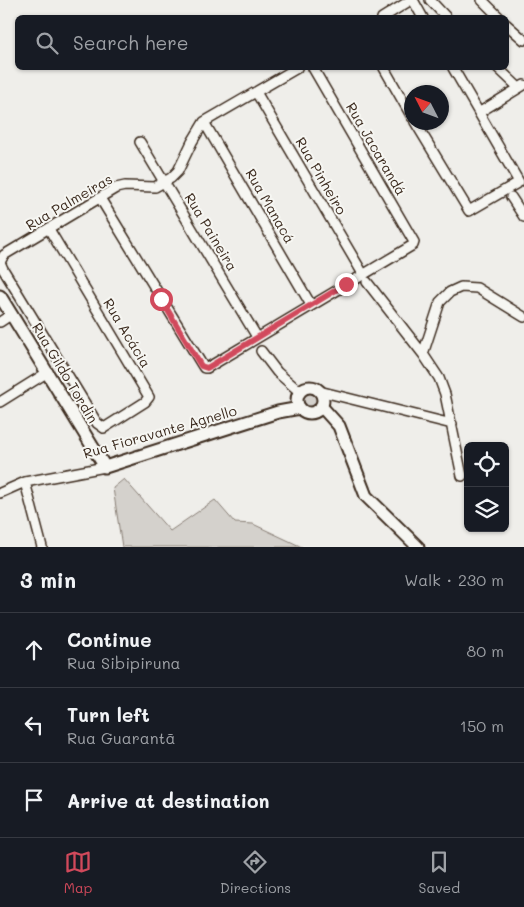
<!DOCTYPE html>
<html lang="en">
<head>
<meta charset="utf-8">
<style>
  body { margin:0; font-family:Mali,sans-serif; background:#20242c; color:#f1f3f6 }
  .controls { position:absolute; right:15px; bottom:15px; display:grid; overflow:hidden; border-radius:8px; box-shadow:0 1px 4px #0004 }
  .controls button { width:45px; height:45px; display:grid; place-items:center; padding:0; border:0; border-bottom:1px solid #363941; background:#171b24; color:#f1f3f6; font:25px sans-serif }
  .compass { position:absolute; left:404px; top:85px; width:45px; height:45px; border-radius:50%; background:#171b24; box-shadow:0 1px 4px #0004; rotate:312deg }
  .stop { position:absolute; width:15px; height:15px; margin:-11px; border:4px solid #d1495b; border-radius:50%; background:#fff }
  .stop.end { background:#d1495b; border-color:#fff; box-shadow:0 1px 5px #0008 }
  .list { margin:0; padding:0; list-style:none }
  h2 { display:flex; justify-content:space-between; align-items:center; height:65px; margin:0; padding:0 20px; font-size:21px }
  h2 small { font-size:16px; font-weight:400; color:#9ea1a6 }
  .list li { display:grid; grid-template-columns:32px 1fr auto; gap:15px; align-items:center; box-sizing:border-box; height:75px; padding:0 20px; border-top:1px solid #363941 }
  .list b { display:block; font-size:19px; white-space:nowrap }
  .list p { margin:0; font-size:16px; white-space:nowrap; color:#9ea1a6 }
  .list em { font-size:16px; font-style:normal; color:#9ea1a6 }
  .icon { flex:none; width:28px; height:28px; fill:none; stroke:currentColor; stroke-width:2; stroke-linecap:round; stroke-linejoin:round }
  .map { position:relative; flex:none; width:524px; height:547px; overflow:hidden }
  .search { position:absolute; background:#171b24; box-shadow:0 1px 4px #0004; left:15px; right:15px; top:15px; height:55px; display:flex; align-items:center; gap:12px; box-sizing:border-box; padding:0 18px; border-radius:8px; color:#9ea1a6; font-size:19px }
  .sheet { height:290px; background:#171b24 }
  nav { display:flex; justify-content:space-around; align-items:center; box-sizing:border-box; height:70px; border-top:1px solid #363941; background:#171b24; font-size:14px; color:#9ea1a6 }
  nav a { display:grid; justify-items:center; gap:2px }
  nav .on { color:#d1495b }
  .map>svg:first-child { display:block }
  .green { fill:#d4d1cc; stroke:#887e75 }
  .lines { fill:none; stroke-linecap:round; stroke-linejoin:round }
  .minor-casing { stroke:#3b2a1e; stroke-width:12 }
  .major-casing { stroke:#3b2a1e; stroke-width:15 }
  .minor { stroke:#f6f6f2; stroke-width:9 }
  .major { stroke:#f6f6f2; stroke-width:11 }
  .route { stroke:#d1495b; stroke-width:6 }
  .labels { text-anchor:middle; stroke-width:4; stroke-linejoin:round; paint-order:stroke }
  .street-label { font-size:14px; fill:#3b2a1e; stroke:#f6f6f2 }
</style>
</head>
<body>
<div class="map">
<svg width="524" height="547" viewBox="0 0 524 547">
  <rect width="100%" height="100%" fill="#efeeea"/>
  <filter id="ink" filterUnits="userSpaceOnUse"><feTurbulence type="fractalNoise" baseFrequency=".02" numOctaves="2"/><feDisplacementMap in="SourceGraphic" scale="10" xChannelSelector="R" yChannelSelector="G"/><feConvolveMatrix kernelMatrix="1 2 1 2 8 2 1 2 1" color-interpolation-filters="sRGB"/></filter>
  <g filter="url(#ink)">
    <path class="green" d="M302 400a9 9 0 1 1 18 0a9 9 0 1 1-18 0Z
      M124,479L170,531L215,500L235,523L253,524L302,547H122L113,488Z"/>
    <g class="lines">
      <defs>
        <path id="minor" d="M413,0L423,18
          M430,0L447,18
          M482,0L500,18
          M382,18L411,0
          M506,24L524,40
          M384,68L412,117
          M498,68L519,88
          M256,92L363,274
          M480,112L524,85
          M204,122L311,305
          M415,122L469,211L519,182L453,68
          M140,142L257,337
          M511,197L524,217
          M100,198L204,368H207L413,245L414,242L313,68
          M49,229L149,397L145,402L104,428L97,423L3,269L0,262L4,255L116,188L125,186L155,187L171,178L178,171L192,142L204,122L297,68
          M367,282L423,354L439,378L445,394L462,476
          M0,322L12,314
          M261,351L277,372L300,392
          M423,354L440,302L450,292L461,287L477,288L524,317
          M319,391L452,424
          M0,402L48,372
          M25,482L42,547
          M0,493L25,482L105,467"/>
        <path id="major" d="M0,296L105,467L278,412L300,408
          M297 400a13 13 0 1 1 26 0a13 13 0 1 1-26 0Z
          M321,406L339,426L366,496L418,547"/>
      </defs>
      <use href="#minor" class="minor-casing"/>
      <use href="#major" class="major-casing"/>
      <use href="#minor" class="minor"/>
      <use href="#major" class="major"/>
    </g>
  </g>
  <g class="lines" filter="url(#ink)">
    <path class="route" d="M161,299L201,366L207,368L346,284"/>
  </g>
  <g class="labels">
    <g class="street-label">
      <text transform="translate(376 149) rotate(60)" y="5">Rua Jacarandá</text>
      <text transform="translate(321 176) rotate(60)" y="5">Rua Pinheiro</text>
      <text transform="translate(69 202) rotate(-30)" y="5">Rua Palmeiras</text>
      <text transform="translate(270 206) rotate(60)" y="5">Rua Manacá</text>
      <text transform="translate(211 232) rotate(59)" y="5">Rua Paineira</text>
      <text transform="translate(127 333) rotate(59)" y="5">Rua Acácia</text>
      <text transform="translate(65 373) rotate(59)" y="5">Rua Gildo Tordin</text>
      <text transform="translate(160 432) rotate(-16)" y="5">Rua Fioravante Agnello</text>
    </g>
  </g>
</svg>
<div class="controls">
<button><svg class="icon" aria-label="locate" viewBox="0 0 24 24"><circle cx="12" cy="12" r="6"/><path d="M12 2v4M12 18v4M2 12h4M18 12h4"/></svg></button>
<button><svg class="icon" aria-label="layers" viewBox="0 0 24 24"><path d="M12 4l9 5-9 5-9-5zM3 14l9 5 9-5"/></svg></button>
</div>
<svg class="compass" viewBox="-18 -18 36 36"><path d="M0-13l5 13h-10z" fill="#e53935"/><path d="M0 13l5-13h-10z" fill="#9ea1a6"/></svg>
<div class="stop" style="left:161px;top:299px"></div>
<div class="stop end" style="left:346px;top:284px"></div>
<div class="search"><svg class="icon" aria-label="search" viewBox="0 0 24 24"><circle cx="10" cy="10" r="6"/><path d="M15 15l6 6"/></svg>Search here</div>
</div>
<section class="sheet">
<h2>3 min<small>Walk · 230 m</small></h2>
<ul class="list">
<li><svg class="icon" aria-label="ahead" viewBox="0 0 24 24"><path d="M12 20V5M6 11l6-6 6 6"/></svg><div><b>Continue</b><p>Rua Sibipiruna</p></div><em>80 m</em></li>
<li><svg class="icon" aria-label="left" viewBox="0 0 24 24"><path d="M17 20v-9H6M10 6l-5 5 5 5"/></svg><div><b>Turn left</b><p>Rua Guarantã</p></div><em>150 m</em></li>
<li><svg class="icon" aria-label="arrive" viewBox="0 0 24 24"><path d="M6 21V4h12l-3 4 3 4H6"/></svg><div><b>Arrive at destination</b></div></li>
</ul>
</section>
<nav>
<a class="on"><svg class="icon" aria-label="map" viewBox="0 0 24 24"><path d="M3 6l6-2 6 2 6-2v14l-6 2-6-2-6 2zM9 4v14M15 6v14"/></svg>Map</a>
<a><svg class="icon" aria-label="directions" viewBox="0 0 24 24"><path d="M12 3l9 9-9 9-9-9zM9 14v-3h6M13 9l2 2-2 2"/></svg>Directions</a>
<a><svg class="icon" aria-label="saved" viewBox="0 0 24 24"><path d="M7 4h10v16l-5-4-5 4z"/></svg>Saved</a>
</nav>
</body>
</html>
